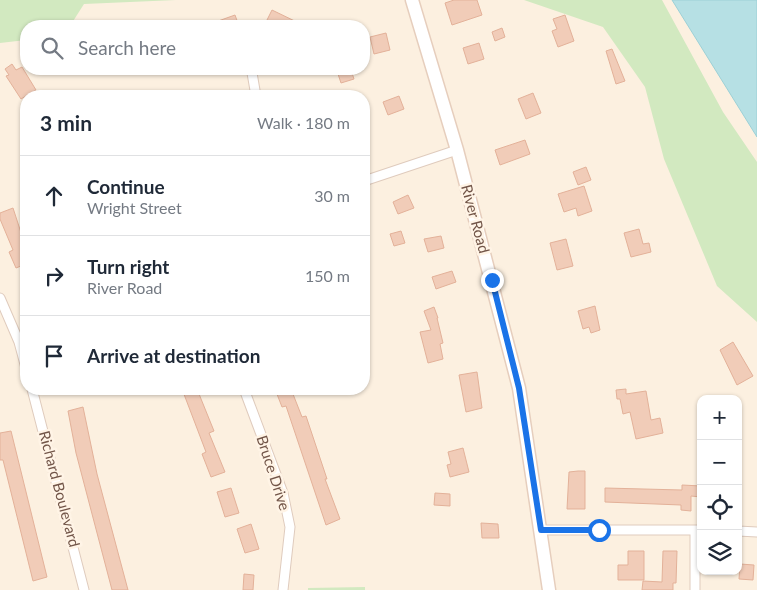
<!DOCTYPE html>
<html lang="en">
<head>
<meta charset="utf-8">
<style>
  body { margin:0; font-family:Lato,sans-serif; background:#f6f6f7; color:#1f2937 }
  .controls { position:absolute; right:15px; bottom:15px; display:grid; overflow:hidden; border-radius:10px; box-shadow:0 1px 4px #0004 }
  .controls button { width:45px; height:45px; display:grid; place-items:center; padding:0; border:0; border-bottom:1px solid #e0e1e3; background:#fff; color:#1f2937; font:25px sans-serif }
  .stop { position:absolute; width:15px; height:15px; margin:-11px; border:4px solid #1a73e8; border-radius:50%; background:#fff }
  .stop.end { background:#1a73e8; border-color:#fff; box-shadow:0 1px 5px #0008 }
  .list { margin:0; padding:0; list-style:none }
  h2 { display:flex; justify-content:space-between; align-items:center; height:65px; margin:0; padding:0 20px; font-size:21px }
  h2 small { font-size:16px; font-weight:400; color:#747a83 }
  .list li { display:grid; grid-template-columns:32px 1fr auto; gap:15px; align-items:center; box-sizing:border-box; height:80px; padding:0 20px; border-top:1px solid #e0e1e3 }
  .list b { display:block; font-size:19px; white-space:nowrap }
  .list p { margin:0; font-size:16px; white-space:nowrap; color:#747a83 }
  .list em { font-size:16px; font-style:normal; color:#747a83 }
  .icon { flex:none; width:28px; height:28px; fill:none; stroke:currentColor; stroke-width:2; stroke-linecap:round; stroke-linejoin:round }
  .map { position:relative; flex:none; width:757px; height:590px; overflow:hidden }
  .search { position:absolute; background:#fff; box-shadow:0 1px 4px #0004; left:20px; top:20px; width:350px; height:55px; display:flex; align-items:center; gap:12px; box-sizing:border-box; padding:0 18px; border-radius:20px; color:#747a83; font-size:19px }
  .panel { position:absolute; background:#fff; box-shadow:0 1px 4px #0004; left:20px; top:90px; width:350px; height:305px; border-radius:20px }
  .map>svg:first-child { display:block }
  .green { fill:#d2e9c0 }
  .water { fill:#b6e0e4; stroke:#9cd0d6 }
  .building { fill:#f1ccb8; stroke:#e3b199 }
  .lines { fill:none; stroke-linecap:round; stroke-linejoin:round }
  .street-casing { stroke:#dfcbbd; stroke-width:11 }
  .secondary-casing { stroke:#e6cebd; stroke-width:15 }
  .street { stroke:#fff; stroke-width:9 }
  .secondary { stroke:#fff; stroke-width:12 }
  .route { stroke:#1a73e8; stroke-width:6 }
  .labels { text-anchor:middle; stroke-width:5; stroke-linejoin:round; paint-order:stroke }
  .street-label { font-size:15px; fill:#725548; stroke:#fff4e6 }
</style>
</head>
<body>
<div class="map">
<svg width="757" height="590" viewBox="0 0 757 590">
  <rect width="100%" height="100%" fill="#fcf0e0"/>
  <path class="green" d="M0,0H176L84,4L70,26H26V40L0,43Z
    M524,0H662L723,112L757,162V322L717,286L664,159L645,87L603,27Z
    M365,587V590H308V588Z"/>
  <path class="water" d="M672,0H757V137Z"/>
  <path class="building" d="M454,0H477L482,15L452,25L445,3Z
    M272,10L305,26H264Z
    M235,15L239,26H207V25Z
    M565,15L574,41L558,47L552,31L557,29L553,19Z
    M502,28L505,37L495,41L492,32Z
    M386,33L390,50L374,54L370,37Z
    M479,43L484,59L468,64L463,48Z
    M612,49L625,81L616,84L606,51Z
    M12,64L16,70L22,67L36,90L21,99L6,76L9,75L5,69Z
    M351,70L354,79L341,83L338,74Z
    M533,93L541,113L526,119L518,99Z
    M399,96L404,109L388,115L383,102Z
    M525,140L530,154L500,165L495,150Z
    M586,167L591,180L578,185L573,172Z
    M584,186L592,211L578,216L576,208L564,212L558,194Z
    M408,195L414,208L398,214L393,202Z
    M13,208L26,248V264L16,268L9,252L13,250L0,219V213Z
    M639,229L643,244L649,243L651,252L631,257L624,233Z
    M401,231L405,243L394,246L390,234Z
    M441,236L444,248L428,252L424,239Z
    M566,239L573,266L557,270L550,243Z
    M452,271L456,282L436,289L432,277Z
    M595,306L600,330L591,333L589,327L583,329L578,311Z
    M434,307L438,318H437L443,343L440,344L443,359L428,363L420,332L431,330L424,311Z
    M733,342L753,376L737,385L720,350Z
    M477,372L482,408L466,412L459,375Z
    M182,389H197L214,431L209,433L225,472L211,477L202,454L206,452Z
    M275,389H291L302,417L306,416L327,479H325L340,519L326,525L286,406L282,407Z
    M626,389V394L646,391L651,420L660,418L663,433L636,439L630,412L623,414L620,399H617L616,390Z
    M83,407L97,474L128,590H112L76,453L68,411Z
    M11,431L47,577L33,581L3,460H0V433Z
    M463,448L469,472L450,477L447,465L451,464L448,452Z
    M578,471H585V509H567L569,472Z
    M682,485L701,486V497L691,496V511L681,510V505L605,502V488L682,490Z
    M231,488L239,513L225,517L217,492Z
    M435,493L450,494V506L434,505Z
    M481,523L498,524L499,538H482Z
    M251,524L259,549L245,553L237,529Z
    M628,551H644V580H618V565H628Z
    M663,551H677L676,583H673V590H642L643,581L662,582Z
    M740,564L754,565L753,580L739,579Z
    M244,574L254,575L253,590H243Z"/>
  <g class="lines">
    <defs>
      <path id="street" d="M252,73L256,96
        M364,181L457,150
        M0,298L19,342L26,368
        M32,389L84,590
        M244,389L283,493L290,527L283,590
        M541,530H701
        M738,531L757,532
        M695,590V530"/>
      <path id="secondary" d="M412,0L457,150L519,388L549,590"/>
    </defs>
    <use href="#street" class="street-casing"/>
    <use href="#secondary" class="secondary-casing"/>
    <use href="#street" class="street"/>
    <use href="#secondary" class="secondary"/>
  </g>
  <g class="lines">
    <path class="route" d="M492,280L519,388L541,530H599"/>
  </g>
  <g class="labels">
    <g class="street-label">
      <text transform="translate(475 219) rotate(75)" y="5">River Road</text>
      <text transform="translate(273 473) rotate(72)" y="5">Bruce Drive</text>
      <text transform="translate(59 489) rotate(75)" y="5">Richard Boulevard</text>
    </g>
  </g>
</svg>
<div class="controls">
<button>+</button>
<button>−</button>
<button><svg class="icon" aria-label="locate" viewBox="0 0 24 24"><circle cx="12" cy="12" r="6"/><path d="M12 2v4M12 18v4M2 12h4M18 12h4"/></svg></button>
<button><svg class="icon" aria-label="layers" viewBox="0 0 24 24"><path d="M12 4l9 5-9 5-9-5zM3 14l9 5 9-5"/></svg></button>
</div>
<div class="stop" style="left:599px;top:530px"></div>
<div class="stop end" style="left:492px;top:280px"></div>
<div class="search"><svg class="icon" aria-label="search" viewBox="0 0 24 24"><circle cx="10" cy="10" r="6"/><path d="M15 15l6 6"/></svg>Search here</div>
<section class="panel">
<h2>3 min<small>Walk · 180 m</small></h2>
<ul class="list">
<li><svg class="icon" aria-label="ahead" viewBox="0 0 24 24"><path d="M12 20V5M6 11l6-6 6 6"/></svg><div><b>Continue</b><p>Wright Street</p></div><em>30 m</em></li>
<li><svg class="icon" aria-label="right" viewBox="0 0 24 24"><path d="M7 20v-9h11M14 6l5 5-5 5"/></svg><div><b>Turn right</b><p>River Road</p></div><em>150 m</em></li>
<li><svg class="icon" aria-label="arrive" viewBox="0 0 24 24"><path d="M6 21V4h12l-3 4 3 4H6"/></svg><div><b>Arrive at destination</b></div></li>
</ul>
</section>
</div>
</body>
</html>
